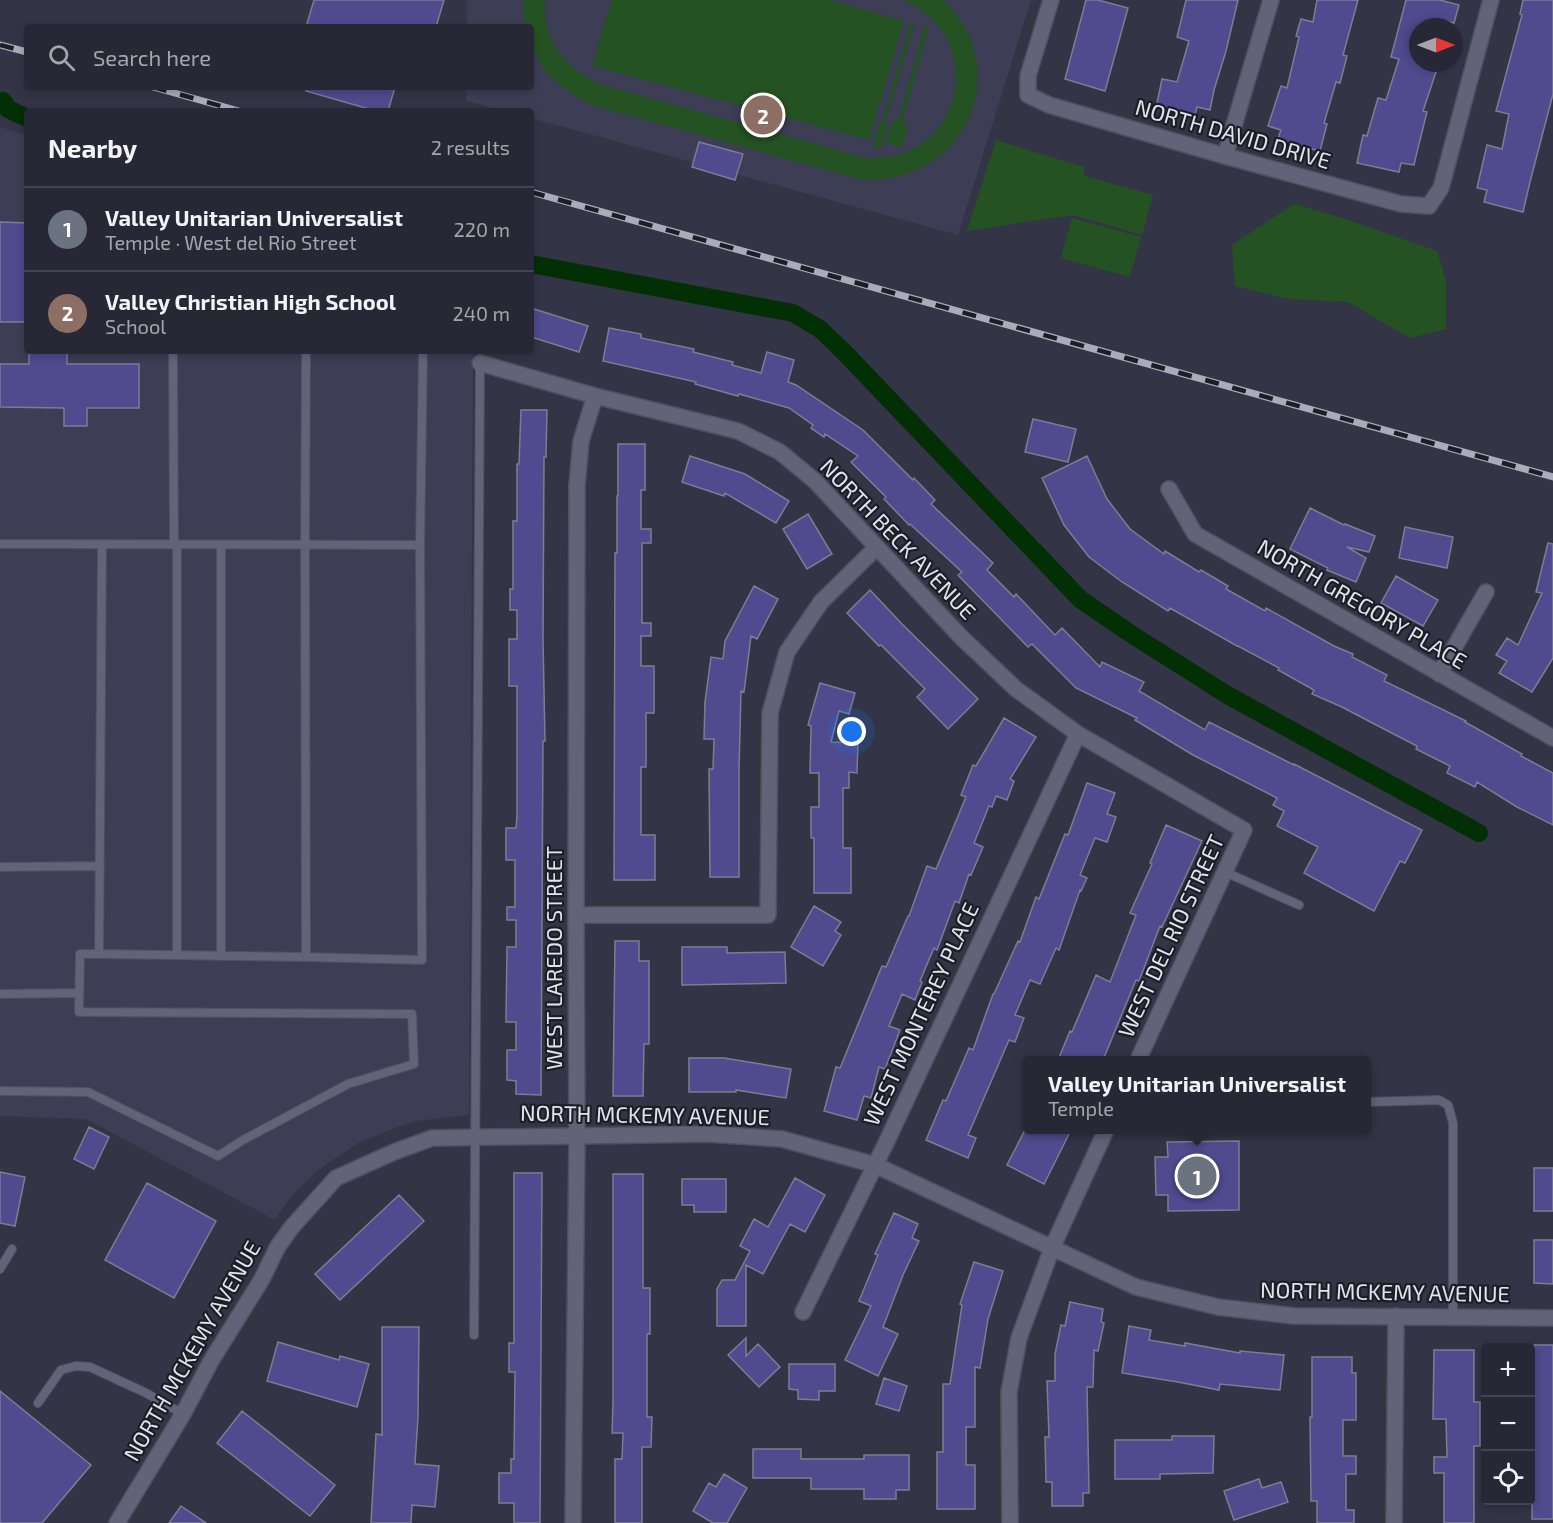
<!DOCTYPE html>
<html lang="en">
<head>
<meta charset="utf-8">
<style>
  body { margin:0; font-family:"Exo 2",sans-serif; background:#2f2f3d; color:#f1f3f6 }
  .controls { position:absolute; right:18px; bottom:18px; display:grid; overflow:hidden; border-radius:6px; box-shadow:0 3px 9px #0003 }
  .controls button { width:54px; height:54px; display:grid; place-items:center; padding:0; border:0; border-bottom:2px solid #434450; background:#272735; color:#f1f3f6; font:30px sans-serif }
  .compass { position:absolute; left:1409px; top:18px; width:54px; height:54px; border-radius:50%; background:#272735; box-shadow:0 3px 9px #0003; rotate:90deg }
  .you { position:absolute; left:852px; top:732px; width:21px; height:21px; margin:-15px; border:4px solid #fff; border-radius:50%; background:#1a73e8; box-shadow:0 0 0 9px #1a73e833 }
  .badge { display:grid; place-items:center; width:39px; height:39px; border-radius:50%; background:#68d465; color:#fff; font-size:20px; font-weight:700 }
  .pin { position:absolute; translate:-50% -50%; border:3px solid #fff; box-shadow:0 2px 6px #0006 }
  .popup { position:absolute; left:1023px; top:1056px; width:348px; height:78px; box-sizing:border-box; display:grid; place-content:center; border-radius:6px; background:#272735; filter:drop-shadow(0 2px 4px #0005); font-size:20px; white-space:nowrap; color:#a4a5ad }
  .popup b { font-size:22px; color:#f1f3f6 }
  .popup::after { content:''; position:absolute; left:50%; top:100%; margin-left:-12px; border:12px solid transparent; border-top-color:#272735 }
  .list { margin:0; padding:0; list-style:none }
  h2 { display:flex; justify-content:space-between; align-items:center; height:78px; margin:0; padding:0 24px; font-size:26px }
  h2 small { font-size:20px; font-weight:400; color:#a4a5ad }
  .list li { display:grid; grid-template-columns:39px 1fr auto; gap:18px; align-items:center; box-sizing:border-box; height:84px; padding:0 24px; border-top:2px solid #434450 }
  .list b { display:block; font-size:22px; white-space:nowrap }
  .list p { margin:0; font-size:20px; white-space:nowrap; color:#a4a5ad }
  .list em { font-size:20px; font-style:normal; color:#a4a5ad }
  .icon { flex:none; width:33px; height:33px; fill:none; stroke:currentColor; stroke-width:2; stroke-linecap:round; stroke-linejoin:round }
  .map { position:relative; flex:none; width:1553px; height:1523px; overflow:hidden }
  .search { position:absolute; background:#272735; box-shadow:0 3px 9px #0003; left:24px; top:24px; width:510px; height:66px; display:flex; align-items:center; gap:15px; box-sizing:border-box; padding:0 21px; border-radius:6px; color:#a4a5ad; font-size:22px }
  .panel { position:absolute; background:#272735; box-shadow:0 3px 9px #0003; left:24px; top:108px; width:510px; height:246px; border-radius:6px }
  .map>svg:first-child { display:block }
  .built { fill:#3d3d56 }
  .green { fill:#245222 }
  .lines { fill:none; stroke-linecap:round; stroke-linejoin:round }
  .canal { stroke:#022f03; stroke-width:18 }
  .building { fill:#4f4b8e; stroke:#7c7d92; stroke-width:1.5 }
  .lane-casing { stroke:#4f505f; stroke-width:10 }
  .street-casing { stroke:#4f505f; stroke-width:18 }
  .lane { stroke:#626378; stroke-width:8 }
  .street { stroke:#626378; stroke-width:15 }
  .rail-casing { stroke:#abacba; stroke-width:7 }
  .rail { stroke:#1d1d26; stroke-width:4.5; stroke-dasharray:14; stroke-linecap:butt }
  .labels { text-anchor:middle; stroke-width:4.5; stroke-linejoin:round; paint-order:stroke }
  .street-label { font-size:22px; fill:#e2e3ef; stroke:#1d1d26 }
</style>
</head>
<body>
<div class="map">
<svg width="1553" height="1523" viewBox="0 0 1553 1523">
  <rect width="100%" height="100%" fill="#343447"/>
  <path class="built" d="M467,0H1031L958,235L531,118V111H504L466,101V87H531V27H467Z
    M0,127L27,135V351H473L469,1115L416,1121L395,1128L358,1143L318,1170L292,1195L275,1220L86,1119L0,1116Z"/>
  <path class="green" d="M523,0H545C543,40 564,67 599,84L866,158C887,159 910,154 927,140C961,111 966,58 937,24C928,13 915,6 903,0H944C956,14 968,28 973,46C996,120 933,189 858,179L591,105L576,97L549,76L541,65L531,46V27H525Z
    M612,0H830L904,21L869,140L592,66Z
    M910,23L914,24L885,124L888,125L881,149L873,147L879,123H882Z
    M925,25L929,26L903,120L908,128L902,148L886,142L891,124L899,118Z
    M996,140L1084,167V176L1153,195L1142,235L1073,215L967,231Z
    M1294,204L1342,218L1437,251L1446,281V329L1410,338L1348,302L1289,299L1235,286L1232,245Z
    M1072,218L1141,237L1130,277L1061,258Z"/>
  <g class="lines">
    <path class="canal" d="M3,101L8,109L27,118
      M531,264L793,313L820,329L844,352L1080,599L1131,634L1229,696L1479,833"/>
  </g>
  <path class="building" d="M314,0H444L436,27H306Z
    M1086,0H1098L1128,8L1105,91L1065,79Z
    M1186,0H1238L1226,51L1214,90L1210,110L1197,107L1195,115L1156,108L1162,79L1177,82L1189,41L1177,37Z
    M1317,0H1358L1343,55L1347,56L1340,83L1336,82L1324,123L1327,124L1320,151L1277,141L1281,130L1268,126L1281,86L1287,88L1299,37L1296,36L1301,19L1313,22Z
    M1406,0H1440L1459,5L1454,23L1442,20L1440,27H1418V63H1439L1423,111L1427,112L1418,148L1414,165L1401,163L1399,172L1357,163L1363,135L1367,136L1378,98L1386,100L1399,59L1391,57Z
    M1523,0H1553V94L1530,182L1523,212L1484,202L1487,190L1477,188L1487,145L1502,149L1509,114L1496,111L1522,15L1520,14Z
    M307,87H395L388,111H376L306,91Z
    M699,142L743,154L735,180L692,167Z
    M0,222L27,223V322H0Z
    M531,308L588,326L579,352L531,337Z
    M609,328L641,334V338L694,349L693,352L733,362L732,365L761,373L767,352L794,360L788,382L796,385L863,430L913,480L914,478L935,500L931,504L993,563L987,570L1014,597L1016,594L1055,635L1062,628L1100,667L1102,662L1144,682L1139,691L1205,730L1209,722L1294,765V764L1422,830L1405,863L1400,861L1374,911L1304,873L1318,847L1277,826L1284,811L1273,805L1277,798L1193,755L1135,720L1137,718L1076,688L1032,644L1028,647L958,575L962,572L910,524L909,525L884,499L886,497L851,462L858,456L825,434L824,437L811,428L813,425L789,408L739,394L738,396L695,384L696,382L603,361Z
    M29,351H67V364H139V408H87V426H64V408L0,407V364H29Z
    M521,410H547L546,457H544L543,639L545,741H543L541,1095L516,1094V1081L507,1080V1050H516V1022H506L507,947H516V920H507V907H515V860H506V828H516L517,816V686H509V639H517V610H510V589H513V521H517V464H519Z
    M1033,419L1076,429L1068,462L1025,452Z
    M618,444H645V490H641V529H651V543H642V623H651V636H641V666H654V713H646V767H641V835H655V880H614L615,553H617V496H618Z
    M690,456L745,474L789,501L776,523L725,493L724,496L682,482Z
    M1087,456L1107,499L1130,529L1164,554L1165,551L1199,572L1201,570L1228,586L1226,589L1265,611L1266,608L1334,646L1353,654L1352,657L1387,675L1384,681L1466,721L1465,722L1522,754L1521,756L1553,773V825L1517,807L1477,782L1475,787L1447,773L1450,766L1416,749L1417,746L1382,728L1342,707L1312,694L1314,690L1278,670L1279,668L1238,646H1237L1170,608L1168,611L1122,582L1089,557L1064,525L1042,478Z
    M1310,508L1344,525L1345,524L1375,536L1369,552L1347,547L1366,558L1356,582L1327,570L1328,568L1290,549Z
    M808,514L832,554L807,569L783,529Z
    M1405,527L1453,537L1447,568L1399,558Z
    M1548,543L1553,544V658L1532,692L1499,673L1507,661L1496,655L1507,638L1518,645L1542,593L1536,592Z
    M1396,576L1438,600L1423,626L1381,603Z
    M754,586L778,599L757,639L751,636L744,692L741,691L739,769V877H710L709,769H713L714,739H704L705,702L711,657L723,659L725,641Z
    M870,590L902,624L978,699L948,729L917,697L925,689L881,645L879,646L847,613Z
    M820,683L855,693L849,714L839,711L831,742L858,743L857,773L849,772V788H843V848H851V893H814V838H811V807H819V773H810L811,726L808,725Z
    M1004,718L1036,737L1010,779L1014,781L1007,800L996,796L992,807L989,806L974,843L983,847L971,875L969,874L959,903L955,901L937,950L934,948L920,981L922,982L915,1000L902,994L889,1026L900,1030L885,1069L879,1067L871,1098L864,1096L857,1120L824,1111L836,1067L840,1068L882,966L886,967L908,916H909L927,866L936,869L966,797L961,795L973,765L976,766Z
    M1087,783L1115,793L1107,814L1116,817L1107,842L1095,838L1080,875L1087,878L1081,891L1080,890L1059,950L1056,948L1040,984L1030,980L1015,1015L1024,1018L1015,1042L1009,1040L968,1135L976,1138L968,1158L926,1140L943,1100L946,1101L969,1048L973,1050L993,994H994L1018,941L1020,942L1036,897L1039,899L1065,834L1068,835Z
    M1166,825L1202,841L1162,927L1160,926L1139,981L1136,980L1103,1060H1058L1070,1031L1072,1032L1096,975L1110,982L1136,915L1130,913L1152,864L1150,863Z
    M814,906L841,922L835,931L841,935L823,966L791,947Z
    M615,941H639V961H649V1044H644L643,1096H613Z
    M682,947H727V953L785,952L786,983L682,985Z
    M689,1058H724L791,1069L786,1098L736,1090V1092H689Z
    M89,1127L109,1137L94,1169L74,1159Z
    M1025,1130H1071L1044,1184L1007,1165Z
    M1239,1141V1210L1168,1211V1195H1156L1155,1157H1168L1167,1142Z
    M1534,1168H1553V1211H1534Z
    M0,1172L25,1177L15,1226L0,1223Z
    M514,1173H542L540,1523H514V1503H499V1473H511V1459H514L515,1372H509V1343H514Z
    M613,1174H643V1288H650V1334H647V1417H652L651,1447H642V1523H615V1459H622L623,1433H612L613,1403Z
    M795,1178L825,1195L805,1232L790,1224L763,1274L746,1265V1326H717V1289L722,1280H735L750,1251L740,1246L754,1219L768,1227Z
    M682,1179H726V1212H694V1205H682Z
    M147,1183L216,1221L174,1298L105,1260Z
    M399,1195L424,1221L340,1300L315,1274Z
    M894,1213L918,1224L912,1238L919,1241L903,1275L883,1327L898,1334L878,1376L845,1360L871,1306L859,1301L878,1255L875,1254Z
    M1534,1240H1553V1284L1534,1283Z
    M974,1262L1003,1271L988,1319L980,1368L975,1367V1427H966V1465H975V1509H937V1452H943V1384H950L962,1305L960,1304Z
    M1070,1302L1103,1309L1101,1322L1104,1323L1098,1351L1094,1350L1093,1387H1087L1089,1493H1083V1506H1052V1482H1046L1045,1437H1049L1047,1381H1055V1354L1061,1325L1065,1326Z
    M1129,1326L1151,1330L1149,1340L1185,1346V1343L1240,1353V1351L1284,1355L1280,1390L1220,1384L1219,1390L1178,1382L1122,1373Z
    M382,1327H419L418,1417L415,1464L439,1466L435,1507L412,1505L411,1523H371L376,1434L382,1435Z
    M746,1338V1356L758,1344L780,1367L759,1387L728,1355Z
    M278,1342L339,1360L340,1356L369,1364L357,1407L267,1381Z
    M1534,1345H1553V1519H1532Z
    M1434,1350H1474V1402H1480V1446H1474V1523H1444V1473H1434V1457H1447L1446,1419H1433Z
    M1312,1357H1352V1373H1356V1420H1343V1456H1356V1474H1346V1510H1354V1523H1317V1501H1311L1310,1417H1312Z
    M789,1364H835V1391H819V1400L798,1399V1390L789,1389Z
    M884,1378L907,1386L899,1411L876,1404Z
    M0,1391L91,1465L42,1523H0Z
    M242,1411L335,1485L310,1516L217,1443Z
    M1172,1436H1214L1213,1473L1160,1474V1479H1115V1440H1172Z
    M753,1449H801V1459H864V1455H909V1490H896V1499H864V1489H811V1478H753Z
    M724,1474L747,1488L727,1523H713L693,1511L709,1483L716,1487Z
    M1259,1479L1262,1488L1281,1482L1288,1502L1234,1520L1224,1491Z
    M181,1506L206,1523H169Z"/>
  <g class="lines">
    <defs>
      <path id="lane" d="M173,351L174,544
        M306,351L305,545L306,957L422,960L420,545L423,351
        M0,544L420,545
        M102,544L99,954L306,957
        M177,544V955
        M0,867L100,866
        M1225,872L1299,905
        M221,956V545
        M0,994L79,993
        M0,1091L88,1092L218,1156L243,1140L348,1084L414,1064L412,1014L79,1012L80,954H99
        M1366,1102L1439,1100L1448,1105L1453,1123V1316
        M0,1269L12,1249
        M474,1335L480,363
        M38,1403L61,1370L76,1366L90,1367L146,1393L183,1414"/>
      <path id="street" d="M1051,0L1028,76V95L1049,105L1225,156L1401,204L1429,206L1441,188L1491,0
        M1225,156L1271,0
        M480,363L595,396L738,431L780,452L815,481L961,637L1016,689L1078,734L1244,830L1138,1060
        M1169,489L1195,534L1553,738
        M1439,674L1486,592
        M576,915H768L770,713L787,652L821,602L877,547
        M803,1312L886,1143L1078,734
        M117,1523L183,1414L211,1361L262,1279L277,1248L291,1228L336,1178L394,1152L432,1138L708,1134L782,1139L875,1165L1136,1287L1218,1307L1294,1316L1553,1318
        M573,1523L577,1135L576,915L577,485L581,441L595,396
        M1010,1523L1009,1392L1019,1338L1052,1248L1106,1130
        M1394,1523L1396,1316"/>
    </defs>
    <use href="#lane" class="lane-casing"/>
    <use href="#street" class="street-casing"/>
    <use href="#lane" class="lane"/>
    <use href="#street" class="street"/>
    <defs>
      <path id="rail" d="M0,45L27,52
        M153,87L239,111
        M531,192L1553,477"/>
    </defs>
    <use href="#rail" class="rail-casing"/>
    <use href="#rail" class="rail"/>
  </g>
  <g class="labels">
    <g class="street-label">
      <text transform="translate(1233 134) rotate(16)" y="8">NORTH DAVID DRIVE</text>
      <text transform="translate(898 539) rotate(46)" y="8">NORTH BECK AVENUE</text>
      <text transform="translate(1362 604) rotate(30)" y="8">NORTH GREGORY PLACE</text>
      <text transform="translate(1171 936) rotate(-65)" y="8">WEST DEL RIO STREET</text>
      <text transform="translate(554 958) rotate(-90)" y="8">WEST LAREDO STREET</text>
      <text transform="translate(921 1014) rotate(-65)" y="8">WEST MONTEREY PLACE</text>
      <text transform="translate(645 1115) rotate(1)" y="8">NORTH MCKEMY AVENUE</text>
      <text transform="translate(1385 1292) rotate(1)" y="8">NORTH MCKEMY AVENUE</text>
      <text transform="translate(192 1351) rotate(-60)" y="8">NORTH MCKEMY AVENUE</text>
    </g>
  </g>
</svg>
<div class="controls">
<button>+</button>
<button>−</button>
<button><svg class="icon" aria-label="locate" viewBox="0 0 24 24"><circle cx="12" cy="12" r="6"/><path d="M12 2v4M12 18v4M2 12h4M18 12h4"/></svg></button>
</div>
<svg class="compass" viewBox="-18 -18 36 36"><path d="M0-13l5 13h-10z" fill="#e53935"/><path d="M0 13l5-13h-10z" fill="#a4a5ad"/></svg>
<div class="you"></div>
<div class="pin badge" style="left:1197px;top:1176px;background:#6b7280">1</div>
<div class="popup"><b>Valley Unitarian Universalist</b>Temple</div>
<div class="pin badge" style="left:763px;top:115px;background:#8d6e63">2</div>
<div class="search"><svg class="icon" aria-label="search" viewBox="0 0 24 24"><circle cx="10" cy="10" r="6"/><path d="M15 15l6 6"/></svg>Search here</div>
<section class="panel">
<h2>Nearby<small>2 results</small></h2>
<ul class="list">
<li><span class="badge" style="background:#6b7280">1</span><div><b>Valley Unitarian Universalist</b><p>Temple · West del Rio Street</p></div><em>220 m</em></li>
<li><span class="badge" style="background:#8d6e63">2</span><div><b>Valley Christian High School</b><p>School</p></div><em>240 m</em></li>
</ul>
</section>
</div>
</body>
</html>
